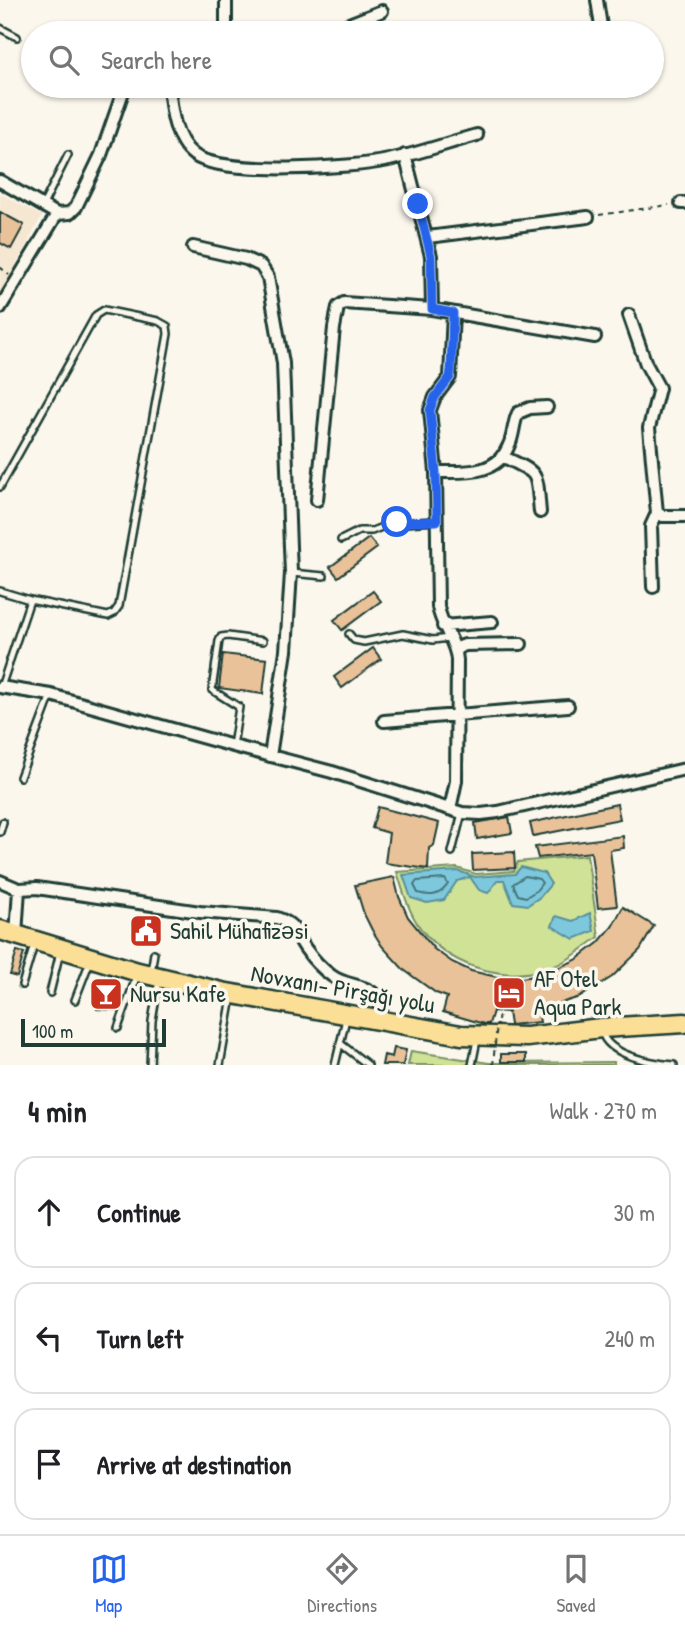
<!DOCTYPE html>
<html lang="en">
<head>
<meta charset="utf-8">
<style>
  body { margin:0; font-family:"Patrick Hand",sans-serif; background:#f2f2f2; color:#202124 }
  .scale { position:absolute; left:21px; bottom:18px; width:145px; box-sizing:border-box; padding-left:7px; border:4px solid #1f3d34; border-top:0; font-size:19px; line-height:24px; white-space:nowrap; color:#1f3d34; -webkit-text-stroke:5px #fbf7ec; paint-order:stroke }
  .stop { position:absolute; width:21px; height:21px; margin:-16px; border:5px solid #2563eb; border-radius:50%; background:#fff }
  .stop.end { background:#2563eb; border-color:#fff; box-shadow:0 2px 7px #0008 }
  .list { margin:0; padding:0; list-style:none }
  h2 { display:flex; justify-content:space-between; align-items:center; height:91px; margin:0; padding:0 28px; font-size:30px }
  h2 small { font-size:23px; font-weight:400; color:#757577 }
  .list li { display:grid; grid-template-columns:46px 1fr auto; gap:21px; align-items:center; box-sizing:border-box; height:112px; margin:0 14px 14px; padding:0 14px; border:2px solid #e0e0e0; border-radius:21px }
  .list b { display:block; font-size:26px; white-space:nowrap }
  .list em { font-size:23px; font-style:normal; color:#757577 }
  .icon { flex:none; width:38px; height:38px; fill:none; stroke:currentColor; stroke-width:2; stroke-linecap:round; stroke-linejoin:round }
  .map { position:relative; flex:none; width:685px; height:1065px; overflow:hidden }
  .search { position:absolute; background:#fff; box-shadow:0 2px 5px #0004; left:21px; right:21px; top:21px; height:77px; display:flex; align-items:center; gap:18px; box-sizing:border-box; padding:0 24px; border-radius:38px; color:#757577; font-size:26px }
  .sheet { height:469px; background:#fff }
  nav { display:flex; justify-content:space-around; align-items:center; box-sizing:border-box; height:98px; border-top:2px solid #e0e0e0; background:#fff; font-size:19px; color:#757577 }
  nav a { display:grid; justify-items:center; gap:4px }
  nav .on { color:#2563eb }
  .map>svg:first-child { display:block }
  .built { fill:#f6e7d3 }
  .green { fill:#d0e296; stroke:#789065; stroke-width:2 }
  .water { fill:#7ec8de; stroke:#58909a; stroke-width:2 }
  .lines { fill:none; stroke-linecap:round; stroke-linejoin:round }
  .shore { stroke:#457578; stroke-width:2 }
  .building { fill:#e9c299; stroke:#1f3d34; stroke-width:2 }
  .service-casing { stroke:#1f3d34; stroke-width:10 }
  .minor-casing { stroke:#1f3d34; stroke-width:16 }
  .primary-casing { stroke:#1f3d34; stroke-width:23 }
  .path { stroke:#1f3d34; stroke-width:2; stroke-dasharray:5 5; stroke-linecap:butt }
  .service { stroke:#fbf7ec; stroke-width:5 }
  .minor { stroke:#fbf7ec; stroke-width:10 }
  .primary { stroke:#fbdf96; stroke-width:18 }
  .path-bridge { stroke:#1f3d34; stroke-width:2; stroke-dasharray:5 5; stroke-linecap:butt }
  .route { stroke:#2563eb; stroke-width:9 }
  .labels { text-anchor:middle; stroke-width:7; stroke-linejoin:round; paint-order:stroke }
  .poi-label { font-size:24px; fill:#1f3d34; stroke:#fbf7ec; text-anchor:start }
  .street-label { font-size:24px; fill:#1f3d34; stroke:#fbf7ec }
</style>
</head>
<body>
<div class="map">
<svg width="685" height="1065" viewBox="0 0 685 1065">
  <rect width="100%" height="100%" fill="#fbf7ec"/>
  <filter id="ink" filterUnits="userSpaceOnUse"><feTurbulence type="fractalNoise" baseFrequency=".0143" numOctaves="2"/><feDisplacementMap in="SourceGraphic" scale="14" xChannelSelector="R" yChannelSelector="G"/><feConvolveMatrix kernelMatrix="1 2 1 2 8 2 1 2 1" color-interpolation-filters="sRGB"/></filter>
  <g filter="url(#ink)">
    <path class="built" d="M0,193L42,216L0,295Z"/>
    <path class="green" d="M587,855L599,937C583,948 568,962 549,968C507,982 456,969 426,935C410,918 404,894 397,872L457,868L476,874L514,871L518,862Z
      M411,1051L489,1063L614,1062V1065H408Z"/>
    <path class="water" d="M521,867L544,873L551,884L540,897L528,905L513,903L504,880H498L488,893L479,890L470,877L457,881L444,900L427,903L411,898L403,875L458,871L475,877L515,874Z
      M590,913L594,931L574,939L552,926L556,916L573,921Z"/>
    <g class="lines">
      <path class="shore" d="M525,876L539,879L542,883L536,891L526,897L518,895L513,884Z
        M445,879L448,884C440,896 431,897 418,893L414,885L417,881Z"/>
    </g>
    <path class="building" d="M0,212L24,225L11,249L0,243Z
      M369,538L377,548L338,577L330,567Z
      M373,591L381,601L342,630L334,620Z
      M373,648L381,659L342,688L334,677Z
      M223,654L267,659L263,694L219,688Z
      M617,804L620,819L533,836L530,823Z
      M378,807L439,823L434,845L429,848L428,869L385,863L389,833L372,828Z
      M509,817L512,833L477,839L475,823Z
      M623,836L624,848L610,850L617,906L598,908L591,852L538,858L535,847Z
      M514,852L515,868L473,870L472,854Z
      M394,877L399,897L408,917L434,949L452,962L471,971L497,977L521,978L541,975L576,960L598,943L612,927L623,907L654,926L640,950L612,977L580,997L538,1010L540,1022L510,1025L508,1012L493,1011L489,1024H484L443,1012L447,997L436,993L404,970L382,946L372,930L364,914L355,885Z
      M138,922L157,926L155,937L136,934Z
      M17,951L24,953L17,977L10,975Z
      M98,984H117L116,1010L97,1009Z
      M394,1048L406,1050L403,1065H382L384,1055L392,1057Z
      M501,1054H526V1062H501Z"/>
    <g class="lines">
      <defs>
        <path id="service" d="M0,28L17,37
          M43,205L68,155
          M0,487L96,315L104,310L158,321L167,326L168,334L119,606L114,613L108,616L30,600L0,591
          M341,540L359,531H372L389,524L437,521
          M291,573L324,576
          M349,634L354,640L364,642L403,634L433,640L449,638
          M1,687L30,600
          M233,746L239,707L212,690L219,641L221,637L228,636L263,641
          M20,777L51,695
          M0,832L3,822
          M452,852L462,813
          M151,972L154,953
          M22,985L34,945
          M50,993L60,952
          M75,1000L90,961
          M118,1028L137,975
          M602,1032C608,1056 653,1063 674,1065
          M341,1044L368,1065
          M150,1065L152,1021L159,980
          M220,1065L232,997
          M335,1065L346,1019
          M472,1065L477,1040"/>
        <path id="minor" d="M597,0L602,33
          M226,33V0
          M334,33L344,26L382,11
          M169,86C171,108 174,140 194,155C222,176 353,168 389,160C419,153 448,143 477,135
          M405,155L431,256L432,309
          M0,181L57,214L70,213L76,207L101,155L125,86
          M681,203H685
          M428,237L588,217
          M193,247L246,259L261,266L268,277L283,363L291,573L286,651L270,756
          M0,308L57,214
          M629,315L646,364L659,388L649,428L657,513L663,516H685
          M502,456C541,475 536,470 540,512
          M436,472C463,472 497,476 509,445C514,435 513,423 518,413L530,408L547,407
          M317,500L334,328L338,307L344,303L432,309L595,337
          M653,587L651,526L657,513
          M443,626L492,622
          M455,649L465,645L521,644
          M0,687L51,695L233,746L332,772L462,813L481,814L498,812L685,769
          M384,721L568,706
          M450,809L456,781L457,660C456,642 442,628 438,607L436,472L430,410L435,397L450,377L453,313
          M0,881L19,889L37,888L200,912L277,918C297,925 294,932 305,948C312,958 322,969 332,976C345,986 366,984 376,996C383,1004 381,1012 381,1022
          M16,935L19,889"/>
        <path id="primary" d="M0,930L138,972L222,992L461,1035L527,1037L601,1028L685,1023"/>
      </defs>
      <use href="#service" class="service-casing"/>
      <use href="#minor" class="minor-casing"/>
      <use href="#primary" class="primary-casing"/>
      <path class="path" d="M599,215L669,205
        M0,267L9,275
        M498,1021L499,1012"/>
      <use href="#service" class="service"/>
      <use href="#minor" class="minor"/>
      <use href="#primary" class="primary"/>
      <path class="path-bridge" d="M493,1065L497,1024"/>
    </g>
  </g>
  <g class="lines" filter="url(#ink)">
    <path class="route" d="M397,522L437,521L436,472L430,410L435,397L450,377L451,370L453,313L432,309L431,256L418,204"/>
  </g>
  <defs>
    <symbol id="civic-square" viewBox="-11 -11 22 22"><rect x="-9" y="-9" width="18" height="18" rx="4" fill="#c8321e" stroke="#fbf7ec"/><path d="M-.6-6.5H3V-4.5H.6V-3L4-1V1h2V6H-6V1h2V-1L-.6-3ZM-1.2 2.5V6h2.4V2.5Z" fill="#fff"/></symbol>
    <symbol id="hotel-square" viewBox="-11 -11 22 22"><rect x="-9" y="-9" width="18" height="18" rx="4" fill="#c8321e" stroke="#fbf7ec"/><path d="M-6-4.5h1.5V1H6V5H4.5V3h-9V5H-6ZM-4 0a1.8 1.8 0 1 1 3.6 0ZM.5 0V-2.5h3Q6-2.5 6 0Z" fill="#fff"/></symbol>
    <symbol id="bar-square" viewBox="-11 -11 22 22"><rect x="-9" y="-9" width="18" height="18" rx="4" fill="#c8321e" stroke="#fbf7ec"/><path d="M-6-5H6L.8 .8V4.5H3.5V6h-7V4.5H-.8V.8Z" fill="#fff"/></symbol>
  </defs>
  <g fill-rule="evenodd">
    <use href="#civic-square" x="127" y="912" width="38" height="38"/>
    <use href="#hotel-square" x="490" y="974" width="38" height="38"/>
    <use href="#bar-square" x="87" y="975" width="38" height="38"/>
  </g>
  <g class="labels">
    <g class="poi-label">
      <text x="170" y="939">Sahil Mühafizəsi</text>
      <text x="534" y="987">AF Otel<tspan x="534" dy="28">Aqua Park</tspan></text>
      <text x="130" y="1002">Nursu Kafe</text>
    </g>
    <g class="street-label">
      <text transform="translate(343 989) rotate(10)" y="8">Novxanı- Pirşağı yolu</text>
    </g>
  </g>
</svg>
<div class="scale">100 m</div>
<div class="stop" style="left:397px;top:522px"></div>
<div class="stop end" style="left:418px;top:204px"></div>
<div class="search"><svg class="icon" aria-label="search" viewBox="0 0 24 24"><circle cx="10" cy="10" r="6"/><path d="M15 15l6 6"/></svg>Search here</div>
</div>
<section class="sheet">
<h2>4 min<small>Walk · 270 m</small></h2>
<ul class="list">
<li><svg class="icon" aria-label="ahead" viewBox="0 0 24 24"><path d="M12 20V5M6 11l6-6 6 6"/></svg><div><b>Continue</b></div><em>30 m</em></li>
<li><svg class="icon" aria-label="left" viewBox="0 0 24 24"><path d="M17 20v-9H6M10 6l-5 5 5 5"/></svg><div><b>Turn left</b></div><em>240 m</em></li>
<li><svg class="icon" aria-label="arrive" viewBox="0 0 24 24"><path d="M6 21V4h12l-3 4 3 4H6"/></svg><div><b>Arrive at destination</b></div></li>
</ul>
</section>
<nav>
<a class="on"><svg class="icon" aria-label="map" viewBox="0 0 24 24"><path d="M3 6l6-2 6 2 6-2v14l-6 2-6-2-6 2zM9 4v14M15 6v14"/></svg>Map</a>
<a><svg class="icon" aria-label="directions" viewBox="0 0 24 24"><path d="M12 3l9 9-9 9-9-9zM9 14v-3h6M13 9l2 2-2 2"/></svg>Directions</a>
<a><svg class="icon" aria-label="saved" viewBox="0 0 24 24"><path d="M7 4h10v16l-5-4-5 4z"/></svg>Saved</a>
</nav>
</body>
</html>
